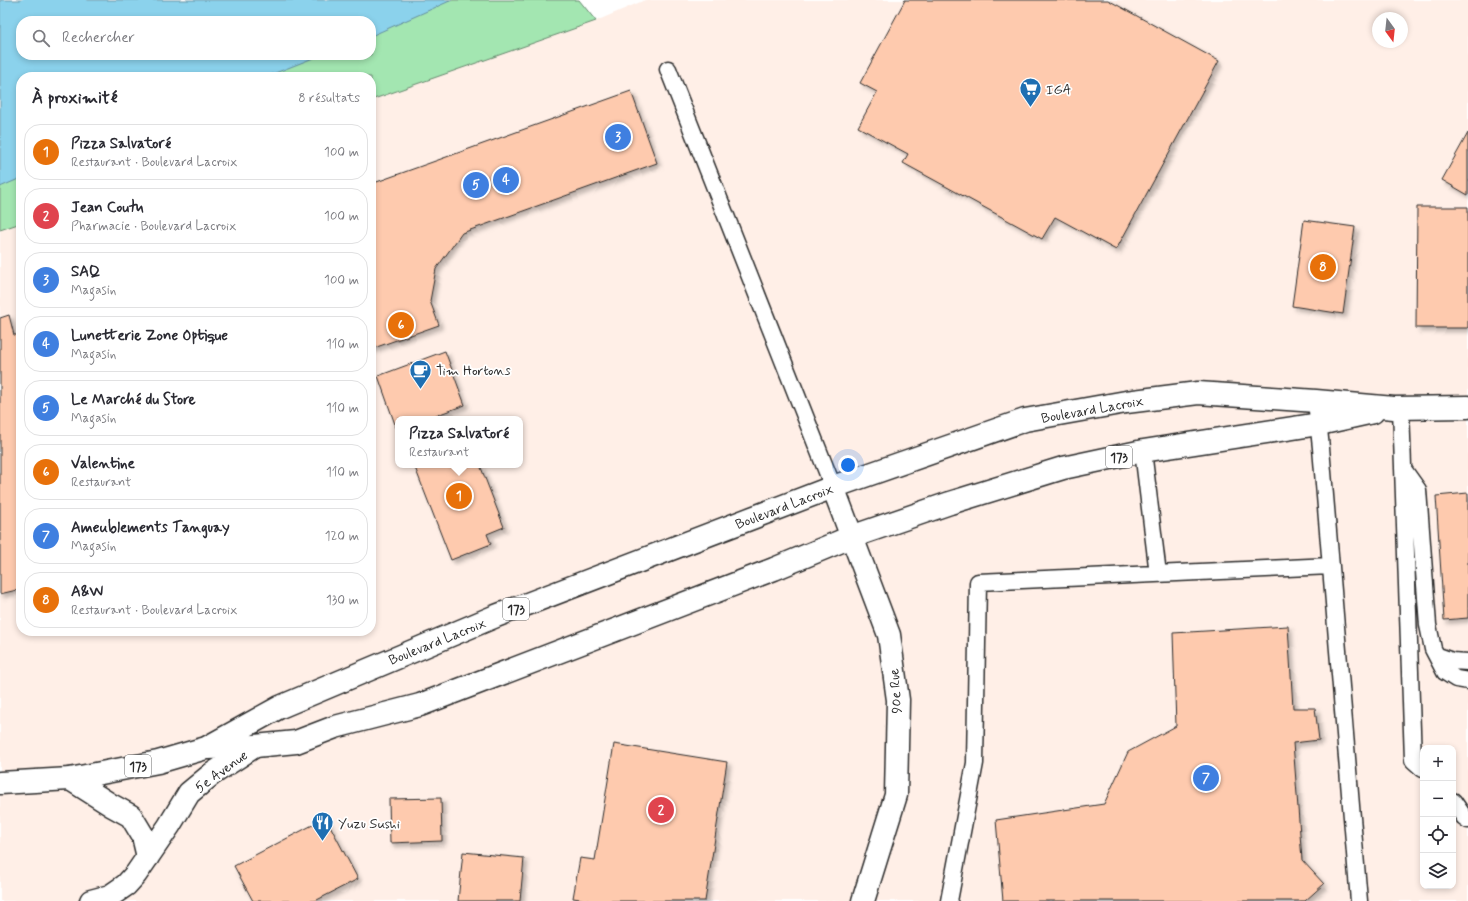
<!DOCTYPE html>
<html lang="fr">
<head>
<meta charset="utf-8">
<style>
  body { margin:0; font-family:Mynerve,sans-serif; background:#f2f2f3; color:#2b2b33 }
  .controls { position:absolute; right:12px; bottom:12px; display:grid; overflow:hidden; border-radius:8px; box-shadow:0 2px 6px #0003 }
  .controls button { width:36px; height:36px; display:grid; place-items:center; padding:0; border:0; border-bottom:1px solid #e1e1e2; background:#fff; color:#2b2b33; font:20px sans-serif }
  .compass { position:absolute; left:1372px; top:12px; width:36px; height:36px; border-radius:50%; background:#fff; box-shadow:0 2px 6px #0003; rotate:165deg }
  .you { position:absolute; left:848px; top:465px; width:14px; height:14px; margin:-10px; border:3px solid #fff; border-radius:50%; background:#1a73e8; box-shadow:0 0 0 6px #1a73e833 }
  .badge { display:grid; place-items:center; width:26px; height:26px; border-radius:50%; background:#1f6fb2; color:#fff; font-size:13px; font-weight:700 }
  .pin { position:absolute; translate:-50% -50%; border:2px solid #fff; box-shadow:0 1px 4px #0006 }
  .popup { position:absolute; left:395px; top:416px; width:128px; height:52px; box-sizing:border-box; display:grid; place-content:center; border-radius:8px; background:#fff; filter:drop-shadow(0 1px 3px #0005); font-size:13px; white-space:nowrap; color:#7c7c81 }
  .popup b { font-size:15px; color:#2b2b33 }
  .popup::after { content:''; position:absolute; left:50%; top:100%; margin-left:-8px; border:8px solid transparent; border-top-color:#fff }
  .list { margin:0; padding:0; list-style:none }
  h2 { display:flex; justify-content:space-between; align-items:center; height:52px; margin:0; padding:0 16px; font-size:17px }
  h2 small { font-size:13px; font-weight:400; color:#7c7c81 }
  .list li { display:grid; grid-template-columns:26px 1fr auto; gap:12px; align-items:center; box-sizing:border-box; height:56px; margin:0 8px 8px; padding:0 8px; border:1px solid #e1e1e2; border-radius:16px }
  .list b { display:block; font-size:15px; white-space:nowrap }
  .list p { margin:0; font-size:13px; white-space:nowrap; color:#7c7c81 }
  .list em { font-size:13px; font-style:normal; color:#7c7c81 }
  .icon { flex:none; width:22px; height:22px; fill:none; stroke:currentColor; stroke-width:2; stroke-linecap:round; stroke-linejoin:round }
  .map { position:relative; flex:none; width:1468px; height:901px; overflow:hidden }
  .search { position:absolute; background:#fff; box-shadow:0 2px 6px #0003; left:16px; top:16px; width:360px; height:44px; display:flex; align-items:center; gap:10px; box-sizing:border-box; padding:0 14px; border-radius:16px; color:#7c7c81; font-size:15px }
  .panel { position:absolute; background:#fff; box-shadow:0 2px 6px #0003; left:16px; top:72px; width:360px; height:564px; border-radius:16px }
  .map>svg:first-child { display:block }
  .built { fill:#ffefe7; fill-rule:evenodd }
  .green { fill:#a3e6b1; stroke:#67886e }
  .water { fill:#8bd2ec; stroke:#658f9f }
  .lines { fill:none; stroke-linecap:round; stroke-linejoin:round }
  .river { stroke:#8bd2ec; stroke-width:49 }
  .building { fill:#fecaae; stroke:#2b2b2b; filter:url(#shadow) }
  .lane-casing { stroke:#2b2b2b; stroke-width:19 }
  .street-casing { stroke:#2b2b2b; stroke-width:25 }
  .secondary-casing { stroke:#2b2b2b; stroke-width:25 }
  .primary-casing { stroke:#2b2b2b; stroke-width:25 }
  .lane { stroke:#fff; stroke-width:16 }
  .street { stroke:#fff; stroke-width:22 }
  .secondary { stroke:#fff; stroke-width:22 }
  .primary { stroke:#fff; stroke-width:22 }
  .labels { text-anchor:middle; stroke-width:3.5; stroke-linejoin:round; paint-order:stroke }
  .shield { fill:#fff; stroke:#6b6b6b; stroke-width:1 }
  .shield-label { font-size:13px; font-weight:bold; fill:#2b2b2b }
  .poi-label { font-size:14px; fill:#2b2b2b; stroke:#fff; text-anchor:start }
  .street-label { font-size:14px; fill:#2b2b2b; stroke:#fff }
</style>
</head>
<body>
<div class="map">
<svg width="1468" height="901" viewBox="0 0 1468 901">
  <defs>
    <filter id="shadow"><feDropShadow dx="3.5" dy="3.5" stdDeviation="2" flood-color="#0004"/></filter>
  </defs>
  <rect width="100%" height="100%" fill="#fff"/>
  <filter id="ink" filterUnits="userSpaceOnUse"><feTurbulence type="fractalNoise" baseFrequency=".025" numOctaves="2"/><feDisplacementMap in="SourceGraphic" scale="8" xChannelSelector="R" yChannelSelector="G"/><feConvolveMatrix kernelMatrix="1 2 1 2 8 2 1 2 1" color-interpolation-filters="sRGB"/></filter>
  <g filter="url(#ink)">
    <path class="built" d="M645,0H1468V901H0V230L21,223V631H371V100L596,21ZM1378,18H1402V42H1378ZM398,419H520V465H398ZM1423,748H1453V886H1423Z"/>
    <path class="green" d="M443,0H579L596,21L371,100V77H261L313,55H371V30Z
      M21,178V223L0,230V185Z"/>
    <path class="water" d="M0,0H452L371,36V21H21V55H321L265,77H21V178L0,187Z"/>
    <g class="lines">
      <path class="river" d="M34,21L62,0"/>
    </g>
    <path class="building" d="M905,0H1108L1219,61L1116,250L1055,217L1042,239L903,163L908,154L858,127L877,92L860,83Z
      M631,91L657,163L462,233L436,269L430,301L439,325L371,349V184Z
      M1468,133V195L1442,180Z
      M1417,207H1468V328H1416Z
      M1304,220L1355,227L1343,314L1292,306Z
      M9,315L14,335H21V589L0,594V318Z
      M445,351L465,405L426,419H398L397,430L378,376Z
      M414,465H458L459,466L480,465L504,527L487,534L491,544L451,560Z
      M1468,493V618L1444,620L1436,496Z
      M1288,626L1293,708H1315L1319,740L1293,743L1302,860L1324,884L1305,901H1003L996,820L1104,804L1128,752L1176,726L1173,633Z
      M614,744L727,762L705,901H593L573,898L580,858L595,860Z
      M441,798L442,841L390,843L389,799Z
      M326,818L358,879L315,901H253L234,866Z
      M463,852L524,858L520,901H458Z"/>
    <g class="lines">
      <defs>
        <path id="lane" d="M668,69L833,487
          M1316,401L1321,448L1359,901
          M1401,408L1413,760L1423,769
          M1143,451L1158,574
          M1403,469L1418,490L1428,625L1433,649L1445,672L1456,679L1468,681
          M1438,656L1452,661L1468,662
          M1453,801L1464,817L1468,820
          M949,901L975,763L978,582L1331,566"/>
        <path id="street" d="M70,779L111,805L131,816L143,836L148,857
          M91,901L110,896L126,885L136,874L169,826L189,793L212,774L255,746"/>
        <path id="secondary" d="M833,487L889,635L898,700L896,795L863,901"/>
        <path id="primary" d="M209,748L255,746L296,742L335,727L420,705L774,569L851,537L950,503L1063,468L1143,451L1319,424L1373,412
          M0,783L70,779L158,762L206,748L280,707L496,616L833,487L1025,420L1126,402L1198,393L1316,401L1394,408L1468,407"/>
      </defs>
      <use href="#lane" class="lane-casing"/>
      <use href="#street" class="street-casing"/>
      <use href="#secondary" class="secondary-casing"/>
      <use href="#primary" class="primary-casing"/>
      <use href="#lane" class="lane"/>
      <use href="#street" class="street"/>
      <use href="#secondary" class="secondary"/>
      <use href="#primary" class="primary"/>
    </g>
  </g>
  <defs>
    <symbol id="supermarket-pin" viewBox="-11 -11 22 30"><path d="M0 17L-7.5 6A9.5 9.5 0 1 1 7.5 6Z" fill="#1f6fb2" stroke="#fff"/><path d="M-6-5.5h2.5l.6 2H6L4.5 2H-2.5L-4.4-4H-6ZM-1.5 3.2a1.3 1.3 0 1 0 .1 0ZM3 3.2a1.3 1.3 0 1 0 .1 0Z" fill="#fff"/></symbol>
    <symbol id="cafe-pin" viewBox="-11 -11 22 30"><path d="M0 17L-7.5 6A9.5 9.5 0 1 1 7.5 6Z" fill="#1f6fb2" stroke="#fff"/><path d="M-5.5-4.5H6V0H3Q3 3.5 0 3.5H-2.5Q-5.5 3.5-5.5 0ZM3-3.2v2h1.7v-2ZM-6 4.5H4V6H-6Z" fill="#fff"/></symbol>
    <symbol id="restaurant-pin" viewBox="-11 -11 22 30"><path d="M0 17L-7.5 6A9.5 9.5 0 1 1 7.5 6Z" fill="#1f6fb2" stroke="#fff"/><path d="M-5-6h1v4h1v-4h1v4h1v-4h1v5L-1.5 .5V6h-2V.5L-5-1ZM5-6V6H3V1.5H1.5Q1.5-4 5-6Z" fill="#fff"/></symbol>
  </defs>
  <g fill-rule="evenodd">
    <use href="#supermarket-pin" x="1018" y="76" width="25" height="34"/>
    <use href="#cafe-pin" x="408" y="358" width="25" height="34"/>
    <use href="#restaurant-pin" x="310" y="810" width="25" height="34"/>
  </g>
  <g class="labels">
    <g class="shield">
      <rect x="1106" y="446" width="26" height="22" rx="3"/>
      <rect x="503" y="598" width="26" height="22" rx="3"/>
      <rect x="125" y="755" width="26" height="22" rx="3"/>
    </g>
    <g class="shield-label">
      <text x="1119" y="462">173</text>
      <text x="516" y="614">173</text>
      <text x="138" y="771">173</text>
    </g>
    <g class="poi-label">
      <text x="1046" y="94">IGA</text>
      <text x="436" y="375">Tim Hortons</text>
      <text x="338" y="828">Yuzu Sushi</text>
    </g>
    <g class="street-label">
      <text transform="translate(1092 409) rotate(-10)" y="5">Boulevard Lacroix</text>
      <text transform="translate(784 506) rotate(-21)" y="5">Boulevard Lacroix</text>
      <text transform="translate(437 641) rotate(-22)" y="5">Boulevard Lacroix</text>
      <text transform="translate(895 691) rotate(-94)" y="5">90e Rue</text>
      <text transform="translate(221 771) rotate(-36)" y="5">5e Avenue</text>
    </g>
  </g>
</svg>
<div class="controls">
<button>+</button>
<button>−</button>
<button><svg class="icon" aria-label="locate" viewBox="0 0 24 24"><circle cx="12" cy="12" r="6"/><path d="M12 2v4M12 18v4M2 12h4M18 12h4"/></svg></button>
<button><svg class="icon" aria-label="layers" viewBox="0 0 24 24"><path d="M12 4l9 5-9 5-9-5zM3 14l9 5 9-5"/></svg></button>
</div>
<svg class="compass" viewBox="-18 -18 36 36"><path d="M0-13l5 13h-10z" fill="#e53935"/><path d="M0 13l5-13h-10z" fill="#7c7c81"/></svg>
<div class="you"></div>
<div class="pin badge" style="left:459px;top:496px;background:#e8710a">1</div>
<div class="popup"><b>Pizza Salvatoré</b>Restaurant</div>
<div class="pin badge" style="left:661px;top:810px;background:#e0444e">2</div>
<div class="pin badge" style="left:618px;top:137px;background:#3f7fe0">3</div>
<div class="pin badge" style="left:506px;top:180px;background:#3f7fe0">4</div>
<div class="pin badge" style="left:476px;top:185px;background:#3f7fe0">5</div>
<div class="pin badge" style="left:401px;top:325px;background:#e8710a">6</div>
<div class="pin badge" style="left:1206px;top:778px;background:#3f7fe0">7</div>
<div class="pin badge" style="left:1323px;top:267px;background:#e8710a">8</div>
<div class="search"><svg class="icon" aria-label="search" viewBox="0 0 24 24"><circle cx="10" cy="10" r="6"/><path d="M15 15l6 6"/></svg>Rechercher</div>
<section class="panel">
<h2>À proximité<small>8 résultats</small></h2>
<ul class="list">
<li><span class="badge" style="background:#e8710a">1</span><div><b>Pizza Salvatoré</b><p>Restaurant · Boulevard Lacroix</p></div><em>100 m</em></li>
<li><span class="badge" style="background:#e0444e">2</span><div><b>Jean Coutu</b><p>Pharmacie · Boulevard Lacroix</p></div><em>100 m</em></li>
<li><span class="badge" style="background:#3f7fe0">3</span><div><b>SAQ</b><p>Magasin</p></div><em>100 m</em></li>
<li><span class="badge" style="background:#3f7fe0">4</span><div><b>Lunetterie Zone Optique</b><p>Magasin</p></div><em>110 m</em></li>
<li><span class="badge" style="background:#3f7fe0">5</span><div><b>Le Marché du Store</b><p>Magasin</p></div><em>110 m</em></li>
<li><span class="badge" style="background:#e8710a">6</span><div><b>Valentine</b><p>Restaurant</p></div><em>110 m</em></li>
<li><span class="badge" style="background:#3f7fe0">7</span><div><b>Ameublements Tanguay</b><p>Magasin</p></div><em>120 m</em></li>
<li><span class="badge" style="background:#e8710a">8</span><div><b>A&amp;W</b><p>Restaurant · Boulevard Lacroix</p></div><em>130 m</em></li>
</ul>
</section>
</div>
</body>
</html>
